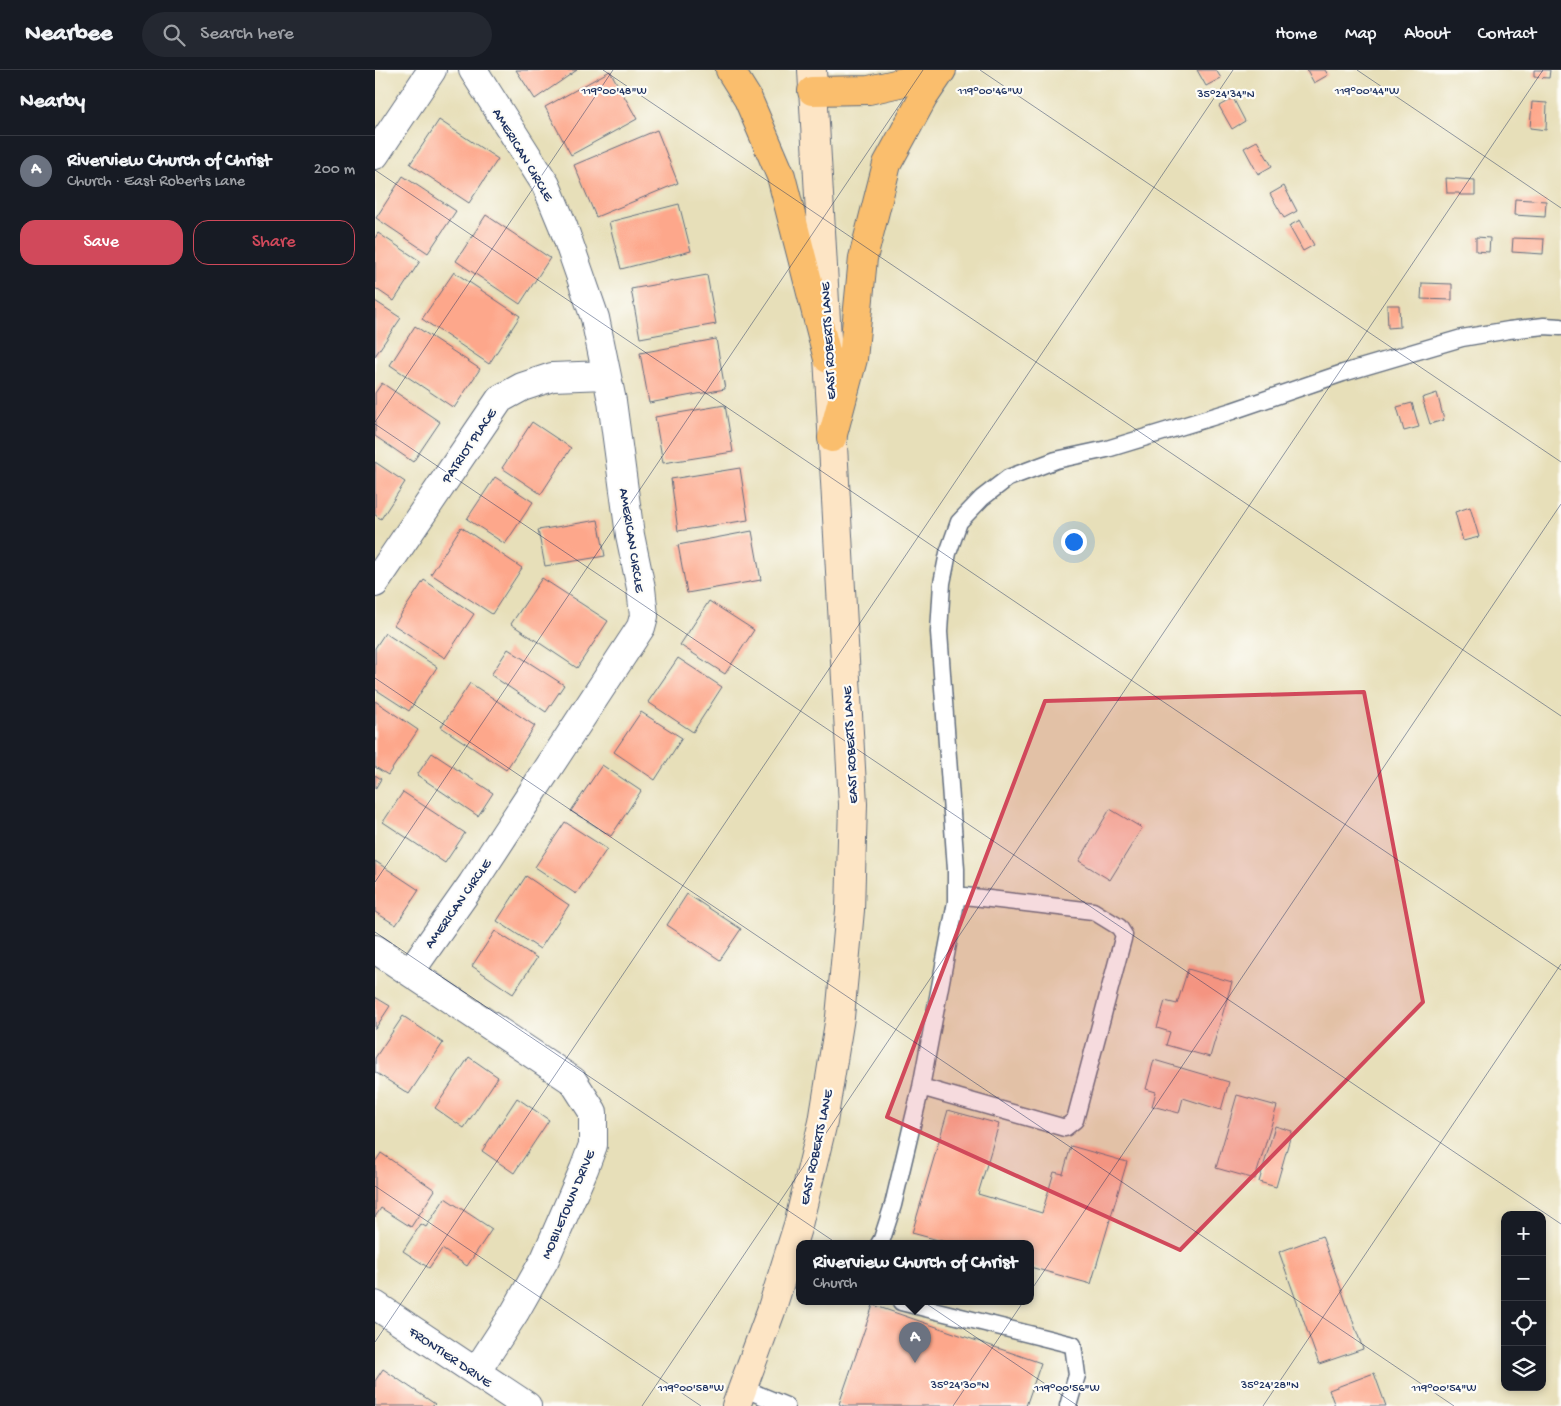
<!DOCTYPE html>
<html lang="en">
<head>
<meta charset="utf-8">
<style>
  body { margin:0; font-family:"Gochi Hand",sans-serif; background:#242831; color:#f1f3f6 }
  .controls { position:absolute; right:15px; bottom:15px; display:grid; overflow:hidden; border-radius:10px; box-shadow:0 2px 8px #0003 }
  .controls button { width:45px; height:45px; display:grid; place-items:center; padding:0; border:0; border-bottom:1px solid #363941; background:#171b24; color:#f1f3f6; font:25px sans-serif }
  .you { position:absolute; left:698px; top:471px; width:18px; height:18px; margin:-12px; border:4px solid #fff; border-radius:50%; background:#1a73e8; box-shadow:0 0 0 8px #1a73e833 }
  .badge { display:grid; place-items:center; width:32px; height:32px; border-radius:50%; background:#d1495b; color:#fff; font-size:16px; font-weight:700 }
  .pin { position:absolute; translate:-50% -41px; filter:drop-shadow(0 1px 2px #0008) }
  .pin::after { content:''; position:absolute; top:26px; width:18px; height:15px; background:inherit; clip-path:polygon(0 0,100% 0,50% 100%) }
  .popup { position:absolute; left:421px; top:1170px; width:238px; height:65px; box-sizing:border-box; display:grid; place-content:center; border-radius:10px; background:#171b24; filter:drop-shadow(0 1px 4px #0005); font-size:16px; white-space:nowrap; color:#9ea1a6 }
  .popup b { font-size:19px; color:#f1f3f6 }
  .popup::after { content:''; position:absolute; left:50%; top:100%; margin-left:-10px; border:10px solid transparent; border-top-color:#171b24 }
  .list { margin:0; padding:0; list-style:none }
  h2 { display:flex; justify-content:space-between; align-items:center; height:65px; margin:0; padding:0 20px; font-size:21px }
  h2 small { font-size:16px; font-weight:400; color:#9ea1a6 }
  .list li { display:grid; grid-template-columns:32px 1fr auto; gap:15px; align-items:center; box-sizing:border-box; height:70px; padding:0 20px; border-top:1px solid #363941 }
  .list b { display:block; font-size:19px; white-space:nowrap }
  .list p { margin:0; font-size:16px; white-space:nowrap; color:#9ea1a6 }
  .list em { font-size:16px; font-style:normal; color:#9ea1a6 }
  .actions { display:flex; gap:10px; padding:15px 20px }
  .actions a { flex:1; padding:11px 0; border:1px solid #d1495b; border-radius:15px; text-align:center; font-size:18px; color:#d1495b }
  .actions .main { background:#d1495b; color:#fff }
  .icon { flex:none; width:28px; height:28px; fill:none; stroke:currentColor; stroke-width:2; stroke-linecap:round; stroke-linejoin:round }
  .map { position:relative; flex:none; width:1186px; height:1336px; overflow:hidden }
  header { display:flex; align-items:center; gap:30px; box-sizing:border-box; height:70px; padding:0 25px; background:#171b24; border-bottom:1px solid #363941 }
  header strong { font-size:24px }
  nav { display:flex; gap:28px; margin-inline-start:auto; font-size:18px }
  .search { width:350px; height:45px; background:#242831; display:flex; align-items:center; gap:12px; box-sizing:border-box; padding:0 18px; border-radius:28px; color:#9ea1a6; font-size:19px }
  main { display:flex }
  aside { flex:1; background:#171b24 }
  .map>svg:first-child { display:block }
  .building { fill:#fda78b }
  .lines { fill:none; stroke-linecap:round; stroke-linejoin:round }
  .lane-casing { stroke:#626d7e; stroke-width:19 }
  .street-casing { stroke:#626d7e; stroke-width:30 }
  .secondary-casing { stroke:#626d7e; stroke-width:30 }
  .primary-casing { stroke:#626d7e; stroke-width:30 }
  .lane { stroke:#fff; stroke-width:16 }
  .street { stroke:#fff; stroke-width:28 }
  .secondary { stroke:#fde5c5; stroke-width:28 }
  .primary { stroke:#fabe6d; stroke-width:28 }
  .marked { fill:#d1495b; fill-opacity:0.2; stroke:#d1495b; stroke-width:4; stroke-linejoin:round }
  .ticks { fill:none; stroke:#1b2f5e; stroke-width:1; stroke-opacity:0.45 }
  .labels { text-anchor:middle; stroke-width:4.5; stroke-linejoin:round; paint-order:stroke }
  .street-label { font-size:14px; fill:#1b2f5e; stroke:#fdfcf7 }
  .ticks-label { font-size:12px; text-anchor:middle; fill:#1b2f5e; stroke:#fdfcf7; stroke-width:4.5; stroke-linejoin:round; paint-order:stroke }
</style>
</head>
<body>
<header>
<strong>Nearbee</strong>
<div class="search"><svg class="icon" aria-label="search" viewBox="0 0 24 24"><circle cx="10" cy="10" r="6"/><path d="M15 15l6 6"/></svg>Search here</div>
<nav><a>Home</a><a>Map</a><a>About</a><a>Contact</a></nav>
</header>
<main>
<aside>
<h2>Nearby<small></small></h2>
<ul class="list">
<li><span class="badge" style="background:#6b7280">A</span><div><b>Riverview Church of Christ</b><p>Church · East Roberts Lane</p></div><em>200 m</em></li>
</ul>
<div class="actions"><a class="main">Save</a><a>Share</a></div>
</aside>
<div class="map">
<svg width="1186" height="1336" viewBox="0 0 1186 1336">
  <rect width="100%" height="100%" fill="#fdfcf7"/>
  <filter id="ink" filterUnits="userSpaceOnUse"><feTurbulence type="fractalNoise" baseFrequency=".02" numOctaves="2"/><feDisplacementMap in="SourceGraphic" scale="10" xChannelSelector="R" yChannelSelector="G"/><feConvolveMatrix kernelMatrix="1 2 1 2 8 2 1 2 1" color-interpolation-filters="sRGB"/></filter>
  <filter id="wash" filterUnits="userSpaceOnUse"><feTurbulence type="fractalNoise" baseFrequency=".0096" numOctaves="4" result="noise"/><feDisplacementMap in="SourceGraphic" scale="20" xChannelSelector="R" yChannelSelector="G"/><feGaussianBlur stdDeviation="1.12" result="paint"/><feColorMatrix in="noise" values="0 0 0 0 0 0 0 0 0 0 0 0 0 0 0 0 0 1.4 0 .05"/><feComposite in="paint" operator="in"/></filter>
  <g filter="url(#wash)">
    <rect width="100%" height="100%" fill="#e7dfb9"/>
    <g id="blocks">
      <path class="building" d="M141,0H202L160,29Z
        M822,0H841L846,8L831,16Z
        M932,0H950L953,5L939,13Z
        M1159,0H1175L1174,8L1159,7Z
        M235,1L262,49L196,85L170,37Z
        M858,28L870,51L857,59L844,36Z
        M1157,32L1172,33L1171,60L1155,58Z
        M64,50L123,89L94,133L35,94Z
        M282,60L303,113L221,147L199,95Z
        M882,71L897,96L883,104L869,78Z
        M28,106L81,141L53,183L1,148Z
        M1071,108L1100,110V125H1085L1084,123H1072Z
        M909,116L922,141L909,148L895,124Z
        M1140,129L1171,131L1170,147L1139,145Z
        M304,134L316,181L246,199L234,152Z
        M111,145L175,188L145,234L81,191Z
        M925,150L939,175L928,181L914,156Z
        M3,163L45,191L19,231L0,218V168Z
        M1101,167L1115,168L1114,182L1101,181Z
        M1138,168L1169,169L1168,184L1137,182Z
        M79,202L145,246L114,294L47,249Z
        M332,205L341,254L265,268L256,219Z
        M1047,213L1077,214V230L1046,229Z
        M0,231L26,248L0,286Z
        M1012,235H1024L1025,257L1013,258Z
        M40,256L105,299L79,338L15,295Z
        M341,269L350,319L274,333L265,283Z
        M7,313L65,352L38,392L0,366V323Z
        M1062,323L1069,350L1055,354L1047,328Z
        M1037,333L1044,357L1029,361L1022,337Z
        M350,335L358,382L288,393L280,347Z
        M157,352L196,378L166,424L127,398Z
        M0,392L30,412L6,449L0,445Z
        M365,398L373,450L303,461L296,409Z
        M120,407L158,432L130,474L92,449Z
        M1095,437L1104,467L1088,471L1080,442Z
        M223,450L230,486L170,496L163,460Z
        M86,457L147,498L117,544L56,504Z
        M377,461L386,510L312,523L303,475Z
        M167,508L233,551L202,598L136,554Z
        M49,510L99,544L70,588L19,555Z
        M334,531L379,560L350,604L305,575Z
        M10,563L62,597L34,641L0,619V578Z
        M133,579L189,615L171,642L116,605Z
        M303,588L347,617L318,662L273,632Z
        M95,613L160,656L131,700L66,657Z
        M0,631L43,660L13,705L0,697Z
        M266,642L307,668L280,710L239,682Z
        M57,683L118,723L103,746L42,705Z
        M227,695L266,721L236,766L196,741Z
        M0,705L6,709L0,719Z
        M28,722L90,763L70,793L8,752Z
        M735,739L767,758L735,810L704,791Z
        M190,752L232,779L201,824L160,797Z
        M0,791L44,820L21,855L0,842Z
        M151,806L194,835L165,879L122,851Z
        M312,824L366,859L345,890L292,855Z
        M120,861L162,888L138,924L97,896Z
        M813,899L857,912L835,987L791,975L795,962L782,958L790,931L802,934Z
        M0,927L15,936L0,959Z
        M28,946L68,973L34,1024L0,1002V988Z
        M94,987L123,1007L89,1058L60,1038Z
        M779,990L854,1012L846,1040L808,1028L804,1043L777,1036L781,1022L771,1019Z
        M862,1025L902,1036L880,1109L841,1098Z
        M142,1028L174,1050L139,1103L107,1081Z
        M573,1040L624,1054L603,1124L667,1143L679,1102L688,1104L696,1076L752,1092L716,1214L655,1197V1174H578L537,1163Z
        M900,1056L917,1061L901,1117L884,1112Z
        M6,1083L60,1120L36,1157L6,1138L0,1147V1092Z
        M70,1128L117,1159L92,1196L67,1179L54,1198L28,1181L46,1154L51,1157Z
        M947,1166L988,1279L944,1294L904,1182Z
        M498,1235L666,1293L651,1336H469L464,1334Z
        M8,1299L60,1334L58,1336H0V1311Z
        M999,1303L1011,1336H960L954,1320Z"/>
    </g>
  </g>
  <g filter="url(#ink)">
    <use href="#blocks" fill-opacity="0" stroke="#626d7e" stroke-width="1"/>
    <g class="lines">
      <defs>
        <path id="lane" d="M546,1017L690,1058L700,1050L749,865L744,857L718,841L581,825
          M504,1174L507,1169L518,1135L546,1017L581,832V799L564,562L567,513L573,483L584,452L607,428L633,408L681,390L732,379L857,341L968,303L1087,268L1134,260L1169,256L1186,257
          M526,1232L698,1275L702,1305L693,1336
          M368,1318L411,1336"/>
        <path id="street" d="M0,85L57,0
          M0,513L125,329L147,317L177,307L231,305
          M0,879L198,1011L218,1042V1075L209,1099L170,1189L140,1242L101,1302
          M35,902L97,814L266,557L269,546L266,518L255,465L237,331L220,248L188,156L171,115L98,0
          M0,1235L152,1336"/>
        <path id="secondary" d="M361,1336L396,1241L423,1155L448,1052L465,947L475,840L478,734L437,0"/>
        <path id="primary" d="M355,0L373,29L406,106L453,289
          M437,21L494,20L542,9L555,0
          M457,368L478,289L488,188L512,94L548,28L567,0"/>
      </defs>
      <use href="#lane" class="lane-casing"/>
      <use href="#street" class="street-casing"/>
      <use href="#secondary" class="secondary-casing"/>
      <use href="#primary" class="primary-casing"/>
      <use href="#lane" class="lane"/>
      <use href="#street" class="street"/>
      <use href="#secondary" class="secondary"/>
      <use href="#primary" class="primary"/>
    </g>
  </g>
  <path class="marked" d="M989,622L1048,932L805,1180L512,1047L670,631Z"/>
  <path class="ticks" d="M228,0L1186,646M605,0L1186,392M982,0L1186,138M0,100L1186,900M0,352L238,0M0,354L1186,1154M0,608L1079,1336M0,812L548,0M0,862L703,1336M0,1116L326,1336M0,1272L858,0M267,1336L1168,0M578,1336L1186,434M888,1336L1186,894"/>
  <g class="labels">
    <g class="street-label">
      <text transform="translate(149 84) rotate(59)" y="5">AMERICAN CIRCLE</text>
      <text transform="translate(452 271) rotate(-93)" y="5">EAST ROBERTS LANE</text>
      <text transform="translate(93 375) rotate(-56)" y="5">PATRIOT PLACE</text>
      <text transform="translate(258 470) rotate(81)" y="5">AMERICAN CIRCLE</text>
      <text transform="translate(474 675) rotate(-93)" y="5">EAST ROBERTS LANE</text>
      <text transform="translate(82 833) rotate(-55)" y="5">AMERICAN CIRCLE</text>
      <text transform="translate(440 1077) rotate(-78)" y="5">EAST ROBERTS LANE</text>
      <text transform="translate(192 1134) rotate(-67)" y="5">MOBILETOWN DRIVE</text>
      <text transform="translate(76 1286) rotate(34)" y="5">FRONTIER DRIVE</text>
    </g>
  </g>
  <g class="ticks-label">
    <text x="239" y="24">119°00'48"W</text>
    <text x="615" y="24">119°00'46"W</text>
    <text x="992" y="24">119°00'44"W</text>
    <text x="851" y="27">35°24'34"N</text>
    <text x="585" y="1318">35°24'30"N</text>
    <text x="895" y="1318">35°24'28"N</text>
    <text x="316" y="1321">119°00'58"W</text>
    <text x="692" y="1321">119°00'56"W</text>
    <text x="1069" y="1321">119°00'54"W</text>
  </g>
</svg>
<div class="controls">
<button>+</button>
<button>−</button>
<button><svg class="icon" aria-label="locate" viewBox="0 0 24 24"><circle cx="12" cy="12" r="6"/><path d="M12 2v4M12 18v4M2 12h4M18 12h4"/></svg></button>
<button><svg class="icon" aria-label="layers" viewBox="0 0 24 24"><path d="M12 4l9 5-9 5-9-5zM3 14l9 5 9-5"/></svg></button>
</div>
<div class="you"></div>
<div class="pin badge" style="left:540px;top:1293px;background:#6b7280">A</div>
<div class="popup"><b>Riverview Church of Christ</b>Church</div>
</div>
</main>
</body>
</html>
